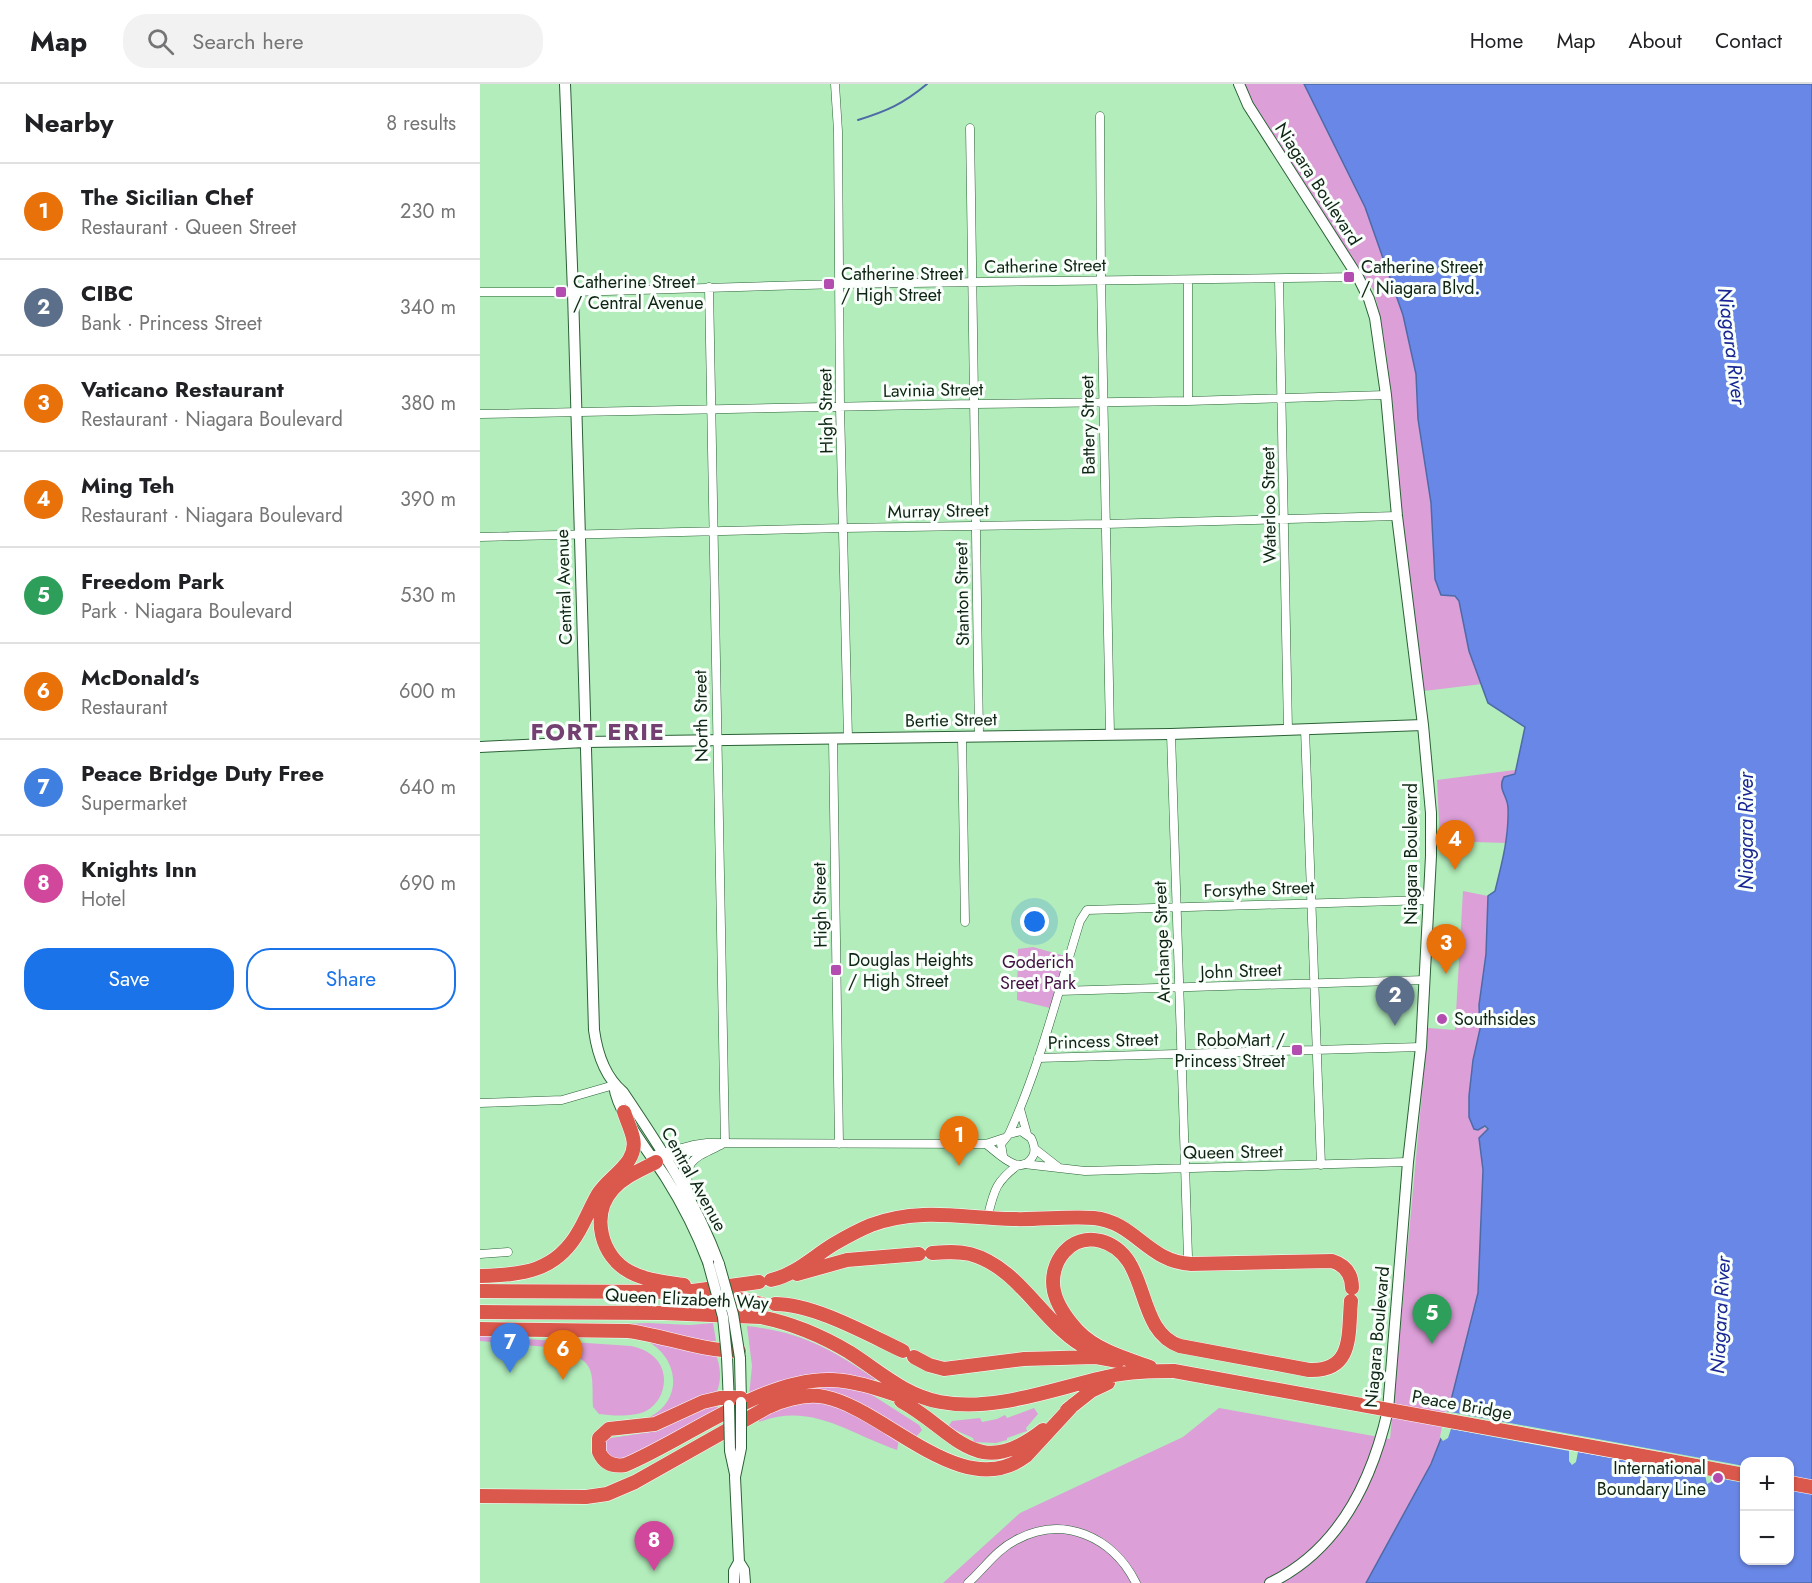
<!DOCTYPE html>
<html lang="en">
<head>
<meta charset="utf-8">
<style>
  body { margin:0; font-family:Jost,sans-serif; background:#f2f2f2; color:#202124 }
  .controls { position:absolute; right:18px; bottom:18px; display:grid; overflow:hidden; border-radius:12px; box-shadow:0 2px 4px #0004 }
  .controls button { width:54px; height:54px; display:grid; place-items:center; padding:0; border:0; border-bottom:2px solid #e0e0e0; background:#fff; color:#202124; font:30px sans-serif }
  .you { position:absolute; left:555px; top:838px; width:21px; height:21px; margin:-15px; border:4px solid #fff; border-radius:50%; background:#1a73e8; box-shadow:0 0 0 9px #1a73e833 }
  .badge { display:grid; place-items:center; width:39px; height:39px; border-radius:50%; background:#1a73e8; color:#fff; font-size:20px; font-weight:700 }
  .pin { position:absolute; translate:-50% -50px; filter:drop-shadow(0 2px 3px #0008) }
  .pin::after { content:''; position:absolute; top:32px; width:21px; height:18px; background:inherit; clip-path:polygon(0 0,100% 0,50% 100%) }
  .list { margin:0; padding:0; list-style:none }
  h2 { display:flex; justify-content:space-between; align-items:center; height:78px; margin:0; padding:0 24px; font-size:26px }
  h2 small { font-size:20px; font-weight:400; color:#757577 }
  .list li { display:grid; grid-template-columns:39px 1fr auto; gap:18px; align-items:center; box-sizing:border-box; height:96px; padding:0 24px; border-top:2px solid #e0e0e0 }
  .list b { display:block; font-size:22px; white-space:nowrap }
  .list p { margin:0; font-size:20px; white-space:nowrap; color:#757577 }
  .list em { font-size:20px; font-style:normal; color:#757577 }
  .actions { display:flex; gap:12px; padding:18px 24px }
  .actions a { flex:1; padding:14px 0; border:2px solid #1a73e8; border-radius:24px; text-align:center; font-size:21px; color:#1a73e8 }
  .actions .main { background:#1a73e8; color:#fff }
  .icon { flex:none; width:33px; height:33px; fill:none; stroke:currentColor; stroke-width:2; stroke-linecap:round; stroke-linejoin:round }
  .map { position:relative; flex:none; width:1332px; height:1499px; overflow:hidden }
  header { display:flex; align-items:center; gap:36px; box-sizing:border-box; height:84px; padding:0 30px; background:#fff; border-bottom:2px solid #e0e0e0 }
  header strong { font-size:28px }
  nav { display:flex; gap:33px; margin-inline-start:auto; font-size:21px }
  .search { width:420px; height:54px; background:#f2f2f2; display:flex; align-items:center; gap:15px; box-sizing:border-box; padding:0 21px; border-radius:24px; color:#757577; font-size:22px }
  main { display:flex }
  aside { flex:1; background:#fff }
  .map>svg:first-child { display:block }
  .green { fill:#dc9fd8 }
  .water { fill:#6987e6; stroke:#4e6aa7; stroke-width:1.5; fill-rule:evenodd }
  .pier { fill:#b2edbb }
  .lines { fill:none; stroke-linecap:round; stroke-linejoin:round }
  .stream { stroke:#4e6aa7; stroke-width:2 }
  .street-casing { stroke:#2b6136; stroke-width:9 }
  .secondary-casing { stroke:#2b6136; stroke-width:12 }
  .highway-casing { stroke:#fff; stroke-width:15 }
  .street { stroke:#fff; stroke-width:8 }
  .secondary { stroke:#fff; stroke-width:10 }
  .highway { stroke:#db594c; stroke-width:14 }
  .secondary-bridge-casing { stroke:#2b6136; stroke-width:12; stroke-linecap:butt }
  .highway-bridge-casing { stroke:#fff; stroke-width:15; stroke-linecap:butt }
  .secondary-bridge { stroke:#fff; stroke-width:10 }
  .highway-bridge { stroke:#db594c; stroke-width:14 }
  .poi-dot { fill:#b34db0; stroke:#f9fffa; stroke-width:2 }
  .labels { text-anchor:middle; stroke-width:6; stroke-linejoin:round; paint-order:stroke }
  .street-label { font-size:18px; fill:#0e2513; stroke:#f9fffa }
  .poi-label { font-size:18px; fill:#0e2513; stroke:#f9fffa; text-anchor:start }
  .park-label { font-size:18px; fill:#451145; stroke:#f9fffa }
  .water-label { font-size:20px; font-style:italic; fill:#192694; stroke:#f9fffa }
  .district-label { font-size:24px; font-weight:bold; letter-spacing:1.5px; fill:#744072; stroke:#f9fffa }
</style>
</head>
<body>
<header>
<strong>Map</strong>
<div class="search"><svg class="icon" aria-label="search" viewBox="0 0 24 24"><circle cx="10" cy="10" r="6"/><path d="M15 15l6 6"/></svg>Search here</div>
<nav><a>Home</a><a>Map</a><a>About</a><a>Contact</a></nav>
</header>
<main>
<aside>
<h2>Nearby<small>8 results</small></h2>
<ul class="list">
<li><span class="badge" style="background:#e8710a">1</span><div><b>The Sicilian Chef</b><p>Restaurant · Queen Street</p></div><em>230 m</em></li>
<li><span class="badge" style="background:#5c6f8a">2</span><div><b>CIBC</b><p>Bank · Princess Street</p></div><em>340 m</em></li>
<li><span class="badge" style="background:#e8710a">3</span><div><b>Vaticano Restaurant</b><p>Restaurant · Niagara Boulevard</p></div><em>380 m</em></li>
<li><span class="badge" style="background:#e8710a">4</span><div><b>Ming Teh</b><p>Restaurant · Niagara Boulevard</p></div><em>390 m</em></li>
<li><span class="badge" style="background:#2e9e5b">5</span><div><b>Freedom Park</b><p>Park · Niagara Boulevard</p></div><em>530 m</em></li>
<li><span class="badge" style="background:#e8710a">6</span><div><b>McDonald's</b><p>Restaurant</p></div><em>600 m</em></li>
<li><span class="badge" style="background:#3f7fe0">7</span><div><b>Peace Bridge Duty Free</b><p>Supermarket</p></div><em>640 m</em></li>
<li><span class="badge" style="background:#d1479c">8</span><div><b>Knights Inn</b><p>Hotel</p></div><em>690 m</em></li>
</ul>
<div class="actions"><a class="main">Save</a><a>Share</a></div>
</aside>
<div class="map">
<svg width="1332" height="1499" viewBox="0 0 1332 1499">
  <rect width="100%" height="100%" fill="#b2edbb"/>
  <path class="green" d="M764,0H824L885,123L923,231L936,290L938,335L951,419L955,495L979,517L989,567L1002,600L944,607C935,546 924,483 919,421C913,349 912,277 894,207L771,18Z
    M1035,686V690L1024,693L1022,705L1028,720L1027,759L960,757L957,696Z
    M983,807L1008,812L1006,870L999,921L1000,945L993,976L989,1033L1008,1046L999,1055L1003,1086L998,1209L962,1352L951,1380L886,1499H463L540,1429L703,1353L739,1324L910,1355L948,944L975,946Z
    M553,863L585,872L570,924L537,916L538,865Z
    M168,1239L210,1241L233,1239L236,1257L226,1258L145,1243V1240Z
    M267,1242C321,1248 351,1265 395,1295L394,1297L380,1294L269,1312L272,1282Z
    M0,1252L151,1262C160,1264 169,1267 176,1275C190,1290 185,1317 166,1327C153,1333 133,1332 119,1330L113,1323C111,1300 119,1276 88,1271L89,1265L0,1257Z
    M165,1256L235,1270C241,1280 242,1299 236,1309L171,1336L170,1333C205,1314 198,1272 165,1256Z
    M325,1303H367L389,1309L439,1341L442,1346L436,1353L315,1305Z
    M339,1317L366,1326L419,1356L417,1366C369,1350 332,1318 279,1338L278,1335C298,1324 316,1318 339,1317Z
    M235,1321L241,1326L139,1378L126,1373L124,1355L178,1347L209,1331Z
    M554,1324L558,1330L546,1344L547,1347L527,1354V1356L516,1359L494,1358L493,1354L468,1343L472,1337L500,1334L502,1338L517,1335L525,1331L527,1334Z"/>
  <path class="water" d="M824,0H1332V1499H886L951,1380L962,1352L998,1209L1003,1086L999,1054L1008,1045L1005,1042L998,1046L994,1045L989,1033V1012L993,976L1000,945L999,921L1006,870L1008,812L1015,807C1022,779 1029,753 1028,724C1028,712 1017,705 1024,693L1035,690L1045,643L1008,619L989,567L979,517L975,512L961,511L955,495L951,419L938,335L936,290L923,231L885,123ZM1264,1378H1310V1476H1264Z"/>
  <path class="pier" d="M965,1327L1264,1382V1399L1233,1393L1231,1398L1227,1400L1225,1391L1098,1368L1096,1378L1092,1381L1089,1377V1367L971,1345L968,1354L963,1357L960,1353Z"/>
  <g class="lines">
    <path class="stream" d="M378,36C407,27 423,20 447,0"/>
    <defs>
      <path id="street" d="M355,0L358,47L360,323L368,654
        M620,32L621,195L630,650
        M490,44L499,651
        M799,195L808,646
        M708,197V317
        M229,203L245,1059
        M0,208H93L360,200L878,193
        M0,330L494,320L708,317L906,311
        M0,453L363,444L625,440L917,432
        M825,645L841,1081
        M691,650L708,1173
        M482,652L485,838
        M353,654L359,1060
        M579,907L945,896
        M558,974L941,963
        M0,1019L82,1016L134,1001
        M540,1025L547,1050
        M529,1050C560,982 578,908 600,837L607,826L949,816
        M506,1060C517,1068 541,1095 553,1072C556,1066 554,1060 551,1054L541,1047L529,1050L521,1060L523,1072
        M555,1065L578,1083
        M171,1072L213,1061L227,1059L506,1060L524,1054
        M183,1075L226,1064
        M544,1080L605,1087L928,1078
        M209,1108C203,1076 214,1074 241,1061
        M507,1135C514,1107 515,1098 538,1081
        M0,1170L28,1168
        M488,1499C504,1485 516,1466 536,1456C583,1430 633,1453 656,1499"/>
      <path id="secondary" d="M85,0L93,208L114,946C117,968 125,993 143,1008C180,1063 216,1117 239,1180
        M759,0L768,21L878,193L889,215L895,234L906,311L917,432L943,641L951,729V772L941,963L928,1078L908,1326C892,1397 859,1466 790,1499
        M0,663L105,658L691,650L943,641
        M134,1001C137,1030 170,1069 186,1094C203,1121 217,1149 228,1178
        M247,1273L249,1320
        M260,1274L261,1318
        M255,1393L259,1478L264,1486L265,1499
        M254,1499V1487L259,1478"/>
      <path id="highway" d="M176,1078C161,1086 145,1092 133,1105C110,1131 121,1173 150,1188C167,1197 186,1198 204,1201
        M452,1169C465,1168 477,1167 490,1170C542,1184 563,1243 610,1266
        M317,1190L367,1176L439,1170
        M0,1192C42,1191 76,1188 99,1147C106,1135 111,1122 118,1110C129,1092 159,1079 153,1054C151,1045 147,1037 144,1028
        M291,1196C315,1191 334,1172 354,1160C366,1153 379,1146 391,1141C439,1123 483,1134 532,1135C559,1136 587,1132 614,1134C655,1138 668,1178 711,1180L852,1177C865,1181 872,1190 872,1204
        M0,1207L205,1208L279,1198
        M237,1210L282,1220
        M295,1220C334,1220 387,1250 423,1267
        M0,1228L182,1229L280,1233C311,1239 342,1252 369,1268C399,1287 424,1311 460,1318C517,1329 579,1302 635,1291C654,1287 674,1287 694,1287
        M0,1245L148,1247C186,1252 220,1267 259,1267
        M434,1273L449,1281L464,1285L544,1275L616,1273L638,1277
        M670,1283C644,1274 616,1266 597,1246C587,1235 577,1221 574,1207C568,1178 591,1149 621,1157C672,1171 653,1246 700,1262L829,1286C874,1288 868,1250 871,1217
        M261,1314H240L223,1318L175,1340L129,1345L119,1354V1368C124,1379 133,1383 145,1381C207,1355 285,1293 352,1296C379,1297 406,1308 432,1316
        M421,1317C476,1347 496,1399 563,1346
        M587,1326L611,1307L628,1299
        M1179,1375L1264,1391
        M1310,1399L1332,1403
        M0,1412L106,1413L127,1410L155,1398L288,1323C306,1315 325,1309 345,1313C405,1325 483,1420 546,1372L593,1321"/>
    </defs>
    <use href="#street" class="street-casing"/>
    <use href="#secondary" class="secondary-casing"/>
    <use href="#highway" class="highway-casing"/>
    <use href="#street" class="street"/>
    <use href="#secondary" class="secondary"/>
    <use href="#highway" class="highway"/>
    <defs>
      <path id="secondary-bridge" d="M228,1178L243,1233L247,1273
        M239,1180L253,1230L260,1274
        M249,1321L250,1367L255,1390
        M255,1393L261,1364V1318"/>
      <path id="highway-bridge" d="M694,1287L1179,1375"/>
    </defs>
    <use href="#secondary-bridge" class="secondary-bridge-casing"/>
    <use href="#highway-bridge" class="highway-bridge-casing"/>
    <use href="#secondary-bridge" class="secondary-bridge"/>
    <use href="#highway-bridge" class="highway-bridge"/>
  </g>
  <g class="poi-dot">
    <rect x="863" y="187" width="12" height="12" rx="3"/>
    <rect x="343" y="194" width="12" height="12" rx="3"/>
    <rect x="75" y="202" width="12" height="12" rx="3"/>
    <rect x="350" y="880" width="12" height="12" rx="3"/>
    <circle cx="962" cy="935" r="6"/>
    <rect x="811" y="960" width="12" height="12" rx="3"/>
    <circle cx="1238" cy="1394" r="6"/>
  </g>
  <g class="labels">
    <g class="street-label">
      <text transform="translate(838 100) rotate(57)" y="6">Niagara Boulevard</text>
      <text transform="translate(565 182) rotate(-1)" y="6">Catherine Street</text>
      <text transform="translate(453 306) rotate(-1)" y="6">Lavinia Street</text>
      <text transform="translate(346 327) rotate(-91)" y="6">High Street</text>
      <text transform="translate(608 341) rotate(-91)" y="6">Battery Street</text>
      <text transform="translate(789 421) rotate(-91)" y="6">Waterloo Street</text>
      <text transform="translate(458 427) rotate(-1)" y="6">Murray Street</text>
      <text transform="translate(84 503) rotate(-92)" y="6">Central Avenue</text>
      <text transform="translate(482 510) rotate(-91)" y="6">Stanton Street</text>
      <text transform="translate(221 632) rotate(-91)" y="6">North Street</text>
      <text transform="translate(471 636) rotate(-1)" y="6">Bertie Street</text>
      <text transform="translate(931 770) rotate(-90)" y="6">Niagara Boulevard</text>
      <text transform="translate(779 805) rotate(-2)" y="6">Forsythe Street</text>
      <text transform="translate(340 821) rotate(-91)" y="6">High Street</text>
      <text transform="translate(682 858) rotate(-92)" y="6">Archange Street</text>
      <text transform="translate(761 887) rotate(-2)" y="6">John Street</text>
      <text transform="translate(623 957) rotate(-2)" y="6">Princess Street</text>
      <text transform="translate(753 1068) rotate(-1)" y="6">Queen Street</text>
      <text transform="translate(214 1095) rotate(61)" y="6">Central Avenue</text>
      <text transform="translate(207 1215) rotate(3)" y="6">Queen Elizabeth Way</text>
      <text transform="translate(897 1253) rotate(-85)" y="6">Niagara Boulevard</text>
      <text transform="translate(982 1321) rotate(10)" y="6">Peace Bridge</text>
    </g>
    <g class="poi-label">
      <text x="881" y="189">Catherine Street<tspan x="881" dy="21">/ Niagara Blvd.</tspan></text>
      <text x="361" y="196">Catherine Street<tspan x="361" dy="21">/ High Street</tspan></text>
      <text x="93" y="204">Catherine Street<tspan x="93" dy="21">/ Central Avenue</tspan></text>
      <text x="368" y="882">Douglas Heights<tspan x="368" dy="21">/ High Street</tspan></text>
      <text x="974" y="941">Southsides</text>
      <text x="805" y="962" text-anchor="end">RoboMart /<tspan x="805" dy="21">Princess Street</tspan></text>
      <text x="1226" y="1390" text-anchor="end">International<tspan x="1226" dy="21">Boundary Line</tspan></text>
    </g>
    <g class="park-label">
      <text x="558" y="884">Goderich<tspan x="558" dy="21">Sreet Park</tspan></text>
    </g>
    <g class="water-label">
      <text transform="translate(1252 262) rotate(83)" y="7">Niagara River</text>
      <text transform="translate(1266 747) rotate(-90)" y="7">Niagara River</text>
      <text transform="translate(1240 1231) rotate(-87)" y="7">Niagara River</text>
    </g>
    <g class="district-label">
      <text x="118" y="656">FORT ERIE</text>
    </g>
  </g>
</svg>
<div class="controls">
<button>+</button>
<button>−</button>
</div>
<div class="you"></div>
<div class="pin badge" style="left:479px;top:1082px;background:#e8710a">1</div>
<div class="pin badge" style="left:915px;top:942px;background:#5c6f8a">2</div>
<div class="pin badge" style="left:966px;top:890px;background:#e8710a">3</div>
<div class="pin badge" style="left:975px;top:786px;background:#e8710a">4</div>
<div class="pin badge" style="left:952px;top:1260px;background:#2e9e5b">5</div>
<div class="pin badge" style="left:83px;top:1296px;background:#e8710a">6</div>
<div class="pin badge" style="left:30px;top:1289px;background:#3f7fe0">7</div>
<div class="pin badge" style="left:174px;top:1487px;background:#d1479c">8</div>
</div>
</main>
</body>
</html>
